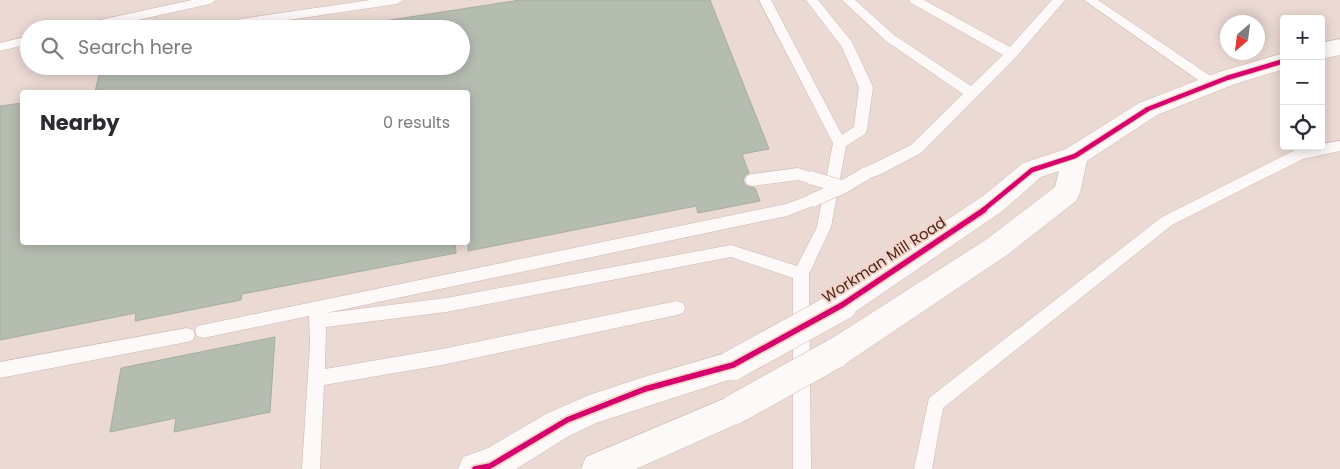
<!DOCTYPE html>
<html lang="en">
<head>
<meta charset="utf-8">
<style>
  body { margin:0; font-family:Poppins,sans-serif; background:#f7f7f7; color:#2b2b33 }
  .controls { position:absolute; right:15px; top:15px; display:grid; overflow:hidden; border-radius:5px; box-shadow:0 2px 12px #0003 }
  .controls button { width:45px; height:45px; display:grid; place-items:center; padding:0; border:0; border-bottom:1px solid #e1e1e2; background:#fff; color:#2b2b33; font:25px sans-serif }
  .compass { position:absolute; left:1220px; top:15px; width:45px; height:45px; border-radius:50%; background:#fff; box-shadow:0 2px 12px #0003; rotate:208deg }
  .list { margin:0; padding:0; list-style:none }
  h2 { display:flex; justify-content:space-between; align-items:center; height:65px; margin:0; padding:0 20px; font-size:21px }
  h2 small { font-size:16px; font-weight:400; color:#7c7c81 }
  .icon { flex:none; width:28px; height:28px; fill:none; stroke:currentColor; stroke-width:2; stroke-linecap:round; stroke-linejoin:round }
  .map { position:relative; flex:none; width:1340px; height:469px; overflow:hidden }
  .search { position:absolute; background:#fff; box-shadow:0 2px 12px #0003; left:20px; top:20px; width:450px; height:55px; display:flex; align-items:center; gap:12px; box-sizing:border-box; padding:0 18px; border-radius:28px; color:#7c7c81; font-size:19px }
  .panel { position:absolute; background:#fff; box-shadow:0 2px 12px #0003; left:20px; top:90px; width:450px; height:155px; border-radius:5px }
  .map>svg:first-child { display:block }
  .building { fill:#b5bcb0; stroke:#a6ada2 }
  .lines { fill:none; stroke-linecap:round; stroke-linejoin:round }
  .lane-casing { stroke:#cfb7b0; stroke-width:1 }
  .secondary-casing { stroke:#cfb7b0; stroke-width:1 }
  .lane { fill:#fcf9f8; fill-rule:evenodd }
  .secondary { fill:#fcf9f8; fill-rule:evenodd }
  .lane-bridge-casing { stroke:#cfb7b0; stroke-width:14; stroke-linecap:butt }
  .secondary-bridge-casing { stroke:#cfb7b0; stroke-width:31; stroke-linecap:butt }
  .lane-bridge { stroke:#fcf9f8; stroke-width:13 }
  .secondary-bridge { stroke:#fcf9f8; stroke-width:30 }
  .cycleway-far1-casing { stroke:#f5d3c9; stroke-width:7 }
  .cycleway-casing { stroke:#f5d3c9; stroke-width:9 }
  .cycleway-far1 { stroke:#d6006c; stroke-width:4.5 }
  .cycleway { stroke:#d6006c; stroke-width:5.5 }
  .labels { text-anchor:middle; stroke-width:4; stroke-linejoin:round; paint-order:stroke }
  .street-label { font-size:15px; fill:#48271e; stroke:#f5d3c9 }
</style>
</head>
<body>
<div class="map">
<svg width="1340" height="469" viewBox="0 0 1340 469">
  <rect width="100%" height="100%" fill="#ebd9d3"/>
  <path class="building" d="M520,0H710L769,149L742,154L749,173L745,175L743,181L746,186L755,188L760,201L698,213L696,206L468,251V92H95L101,66H461V29H332Z
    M22,103V242H455L456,253L242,294L241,300L135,321L136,313L0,340V106Z
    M275,337L270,412L174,432L176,418L110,432L121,368Z"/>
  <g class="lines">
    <defs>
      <path id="lane" d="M192,0H216L210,4L97,29H71L77,25Z
        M370,0H403L397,4L241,27L235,23L241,19Z
        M759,0H771L842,135L854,127L859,87L842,47L806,0H818L852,42L873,87L867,130L865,134L846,146L831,227L809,274L811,469H793V278L731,257L446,312L326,327L325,369L442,349L677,301L683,303L685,308L683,313L677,315L442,365L324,385L320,469H302L310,343L309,316L203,338L197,336L195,331L197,326L786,204L813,194L818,196L820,200L818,204L787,216L326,313L446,298L731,245L797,266L817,227L833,143Z
        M842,0H855L894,35L971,86L1003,55L911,3L909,0H924L1010,47L1052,0H1065L1016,57L921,153L881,174L865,180L860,178L858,174L860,170L911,145L963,94L886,41Z
        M1084,0H1098L1218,81L1220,84L1218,87H1208Z
        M29,36V44L0,51V43Z
        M1340,141V151L1303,159L1172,225L943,408L932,469H914L929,398L1162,217L1295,150L1321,146V144Z
        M798,168L817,174L819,178L817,182L812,184L798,180L752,186L747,184L745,180L747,176L752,174Z
        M187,328L193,330L195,335L193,340L187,342L0,378V362Z"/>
      <path id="secondary" d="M1340,39V55L1321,59V43Z
        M1284,53V69L1235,84L1157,115L1087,161L1080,193L1076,201L1007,255L845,364L834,368L823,364L819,354L823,344L987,239L1055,187L1059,171L1041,177L1001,212L852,314L842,318L832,314L827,305L832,296L983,196L1023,163L1066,149L1139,103L1219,72Z
        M733,351L744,355L748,365L744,375L596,423L569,436L516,469H458L463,457L488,448L546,414L589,395L650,375Z
        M735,394L746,398L751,409L746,420L636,469H581L586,457Z"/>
    </defs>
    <use href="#lane" class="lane-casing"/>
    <use href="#secondary" class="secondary-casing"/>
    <use href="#lane" class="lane"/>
    <use href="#secondary" class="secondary"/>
    <defs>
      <path id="lane-bridge" d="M812,178L843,187
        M813,200L843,187L865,174"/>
      <path id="secondary-bridge" d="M733,365L842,305
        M735,409L834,354"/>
    </defs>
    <use href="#lane-bridge" class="lane-bridge-casing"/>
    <use href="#secondary-bridge" class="secondary-bridge-casing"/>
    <use href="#lane-bridge" class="lane-bridge"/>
    <use href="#secondary-bridge" class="secondary-bridge"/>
    <defs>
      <path id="cycleway-far1" d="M982,211L1032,170L1075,156L1148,109L1227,78L1284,61"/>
      <path id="cycleway" d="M475,469L490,466L567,420L645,389L733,365L842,305L984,210"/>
    </defs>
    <use href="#cycleway-far1" class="cycleway-far1-casing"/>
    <use href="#cycleway" class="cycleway-casing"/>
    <use href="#cycleway-far1" class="cycleway-far1"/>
    <use href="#cycleway" class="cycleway"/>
  </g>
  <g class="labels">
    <g class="street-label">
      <text transform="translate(884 260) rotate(-33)" y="5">Workman Mill Road</text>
    </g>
  </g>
</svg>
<div class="controls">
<button>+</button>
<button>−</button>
<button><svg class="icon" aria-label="locate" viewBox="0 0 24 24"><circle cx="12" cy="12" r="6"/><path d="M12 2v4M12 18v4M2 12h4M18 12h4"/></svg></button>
</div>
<svg class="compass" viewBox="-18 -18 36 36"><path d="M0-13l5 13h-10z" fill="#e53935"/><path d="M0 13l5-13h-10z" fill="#7c7c81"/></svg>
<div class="search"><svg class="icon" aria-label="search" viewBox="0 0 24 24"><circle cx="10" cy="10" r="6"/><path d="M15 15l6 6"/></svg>Search here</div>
<section class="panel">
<h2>Nearby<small>0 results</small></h2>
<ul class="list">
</ul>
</section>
</div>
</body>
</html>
